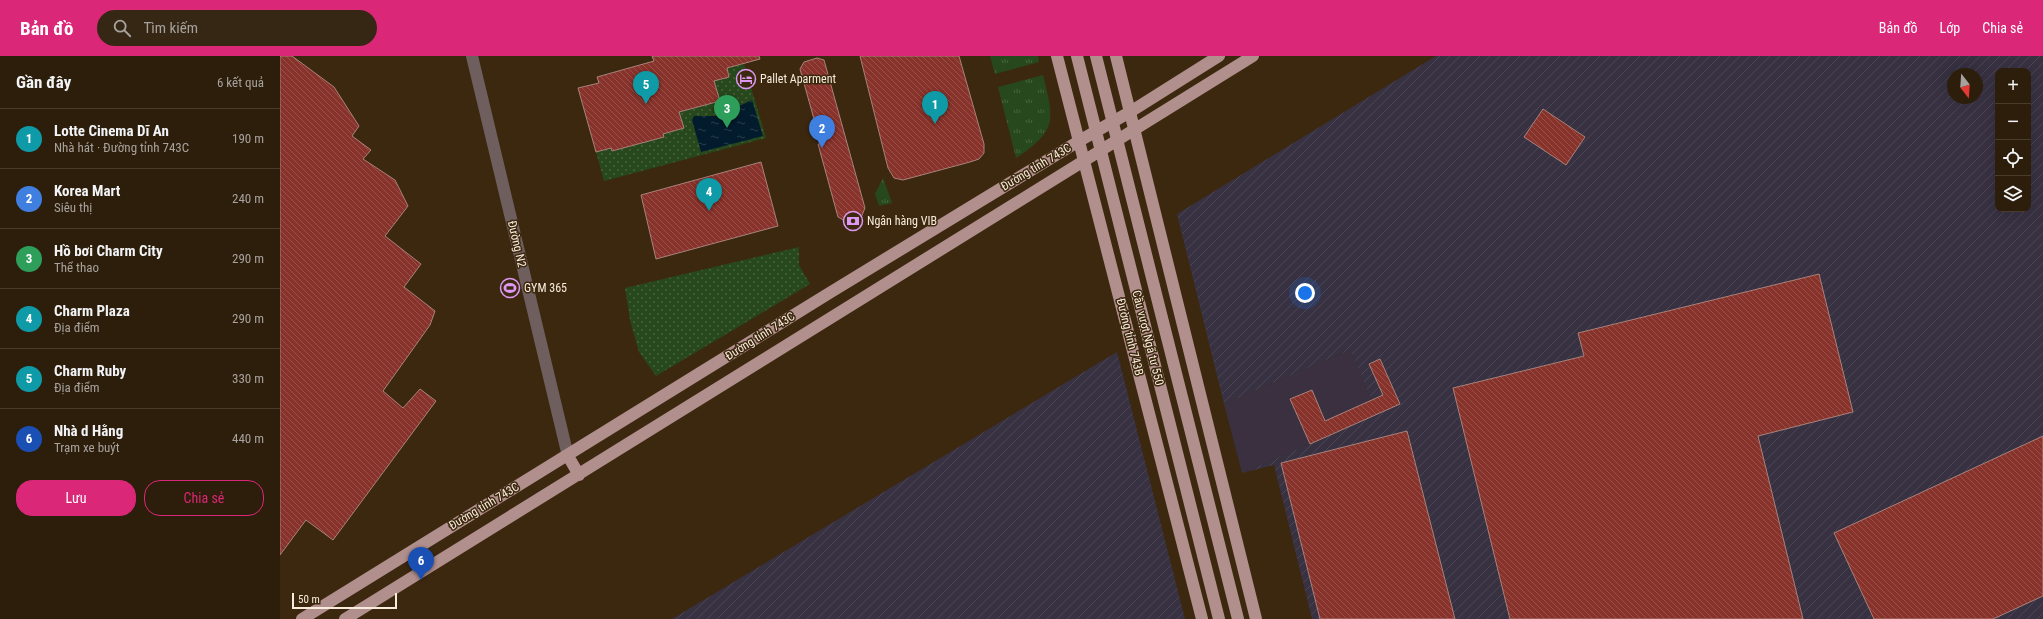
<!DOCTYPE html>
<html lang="vi">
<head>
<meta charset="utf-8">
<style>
  body { margin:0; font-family:"Roboto Condensed",sans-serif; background:#352714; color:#f1f3f6 }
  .controls { position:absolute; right:12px; top:12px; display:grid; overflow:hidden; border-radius:8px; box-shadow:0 4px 16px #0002 }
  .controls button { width:36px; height:36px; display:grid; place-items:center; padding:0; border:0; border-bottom:1px solid #483c2c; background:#2d1e0b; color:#f1f3f6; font:20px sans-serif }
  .compass { position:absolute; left:1667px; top:12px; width:36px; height:36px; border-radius:50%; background:#2d1e0b; box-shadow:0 4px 16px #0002; rotate:163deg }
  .scale { position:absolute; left:12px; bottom:10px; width:105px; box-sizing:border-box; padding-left:4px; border:2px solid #f9ecdd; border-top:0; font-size:11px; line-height:14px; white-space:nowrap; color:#f9ecdd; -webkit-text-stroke:3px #3c280f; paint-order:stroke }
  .you { position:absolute; left:1025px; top:237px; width:14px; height:14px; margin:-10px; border:3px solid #fff; border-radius:50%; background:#1a73e8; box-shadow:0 0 0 6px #1a73e833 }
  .badge { display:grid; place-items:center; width:26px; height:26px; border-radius:50%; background:#db2777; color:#fff; font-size:13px; font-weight:700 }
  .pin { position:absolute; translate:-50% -33px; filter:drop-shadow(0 1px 2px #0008) }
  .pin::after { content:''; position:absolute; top:21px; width:14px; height:12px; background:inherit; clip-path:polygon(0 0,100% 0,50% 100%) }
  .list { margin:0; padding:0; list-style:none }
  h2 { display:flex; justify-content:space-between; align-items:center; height:52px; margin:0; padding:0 16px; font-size:17px }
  h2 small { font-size:13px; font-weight:400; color:#a7a29d }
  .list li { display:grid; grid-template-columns:26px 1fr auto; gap:12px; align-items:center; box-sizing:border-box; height:60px; padding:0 16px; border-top:1px solid #483c2c }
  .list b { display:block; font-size:15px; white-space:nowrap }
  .list p { margin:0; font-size:13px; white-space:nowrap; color:#a7a29d }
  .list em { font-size:13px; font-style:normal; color:#a7a29d }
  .actions { display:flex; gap:8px; padding:12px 16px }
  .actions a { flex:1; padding:9px 0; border:1px solid #db2777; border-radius:16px; text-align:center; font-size:14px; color:#db2777 }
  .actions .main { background:#db2777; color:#fff }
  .icon { flex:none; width:22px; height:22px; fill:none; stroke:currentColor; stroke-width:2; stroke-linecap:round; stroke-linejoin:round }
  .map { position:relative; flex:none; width:1763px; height:563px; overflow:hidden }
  header { display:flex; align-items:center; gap:24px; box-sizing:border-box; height:56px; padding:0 20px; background:#db2777; color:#fff }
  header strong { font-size:19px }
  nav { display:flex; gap:22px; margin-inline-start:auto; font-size:14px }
  .search { width:280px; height:36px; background:#352714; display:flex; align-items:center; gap:10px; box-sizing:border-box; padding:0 14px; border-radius:22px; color:#a7a29d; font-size:15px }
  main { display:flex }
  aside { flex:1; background:#2d1e0b }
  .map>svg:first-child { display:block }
  .commercial { fill:#3b303f }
  .industrial { fill:url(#industrial-furrows); fill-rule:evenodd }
  .grass { fill:url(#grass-tufts) }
  .park { fill:url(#park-dots) }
  .water { fill:url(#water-ripples) }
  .building { fill:url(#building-back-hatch); stroke:#a8827c }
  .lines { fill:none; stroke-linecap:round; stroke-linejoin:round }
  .minor { stroke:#6f5e5e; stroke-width:12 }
  .major { stroke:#b18f8d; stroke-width:12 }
  .major-bridge { stroke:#b18f8d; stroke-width:12 }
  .labels { text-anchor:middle; stroke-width:3; stroke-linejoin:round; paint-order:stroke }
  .poi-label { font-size:12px; fill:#f9ecdd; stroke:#3c280f; text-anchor:start }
  .street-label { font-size:12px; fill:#f9ecdd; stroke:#3c280f }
</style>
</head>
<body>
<header>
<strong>Bản đồ</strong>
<div class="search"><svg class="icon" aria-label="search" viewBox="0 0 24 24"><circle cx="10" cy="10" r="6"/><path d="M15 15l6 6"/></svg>Tìm kiếm</div>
<nav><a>Bản đồ</a><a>Lớp</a><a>Chia sẻ</a></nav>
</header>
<main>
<aside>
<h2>Gần đây<small>6 kết quả</small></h2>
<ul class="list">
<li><span class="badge" style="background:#0f9aa8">1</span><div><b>Lotte Cinema Dĩ An</b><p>Nhà hát · Đường tỉnh 743C</p></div><em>190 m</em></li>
<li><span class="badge" style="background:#3f7fe0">2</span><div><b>Korea Mart</b><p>Siêu thị</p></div><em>240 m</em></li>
<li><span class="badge" style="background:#2e9e5b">3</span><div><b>Hồ bơi Charm City</b><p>Thể thao</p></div><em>290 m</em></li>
<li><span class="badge" style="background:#0f9aa8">4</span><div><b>Charm Plaza</b><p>Địa điểm</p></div><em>290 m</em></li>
<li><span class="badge" style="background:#0f9aa8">5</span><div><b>Charm Ruby</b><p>Địa điểm</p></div><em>330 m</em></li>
<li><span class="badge" style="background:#1a4fb4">6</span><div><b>Nhà d Hằng</b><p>Trạm xe buýt</p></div><em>440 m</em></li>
</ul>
<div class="actions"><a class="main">Lưu</a><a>Chia sẻ</a></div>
</aside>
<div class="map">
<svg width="1763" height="563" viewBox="0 0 1763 563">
  <defs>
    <pattern id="industrial-furrows" width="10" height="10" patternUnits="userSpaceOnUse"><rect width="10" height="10" fill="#373142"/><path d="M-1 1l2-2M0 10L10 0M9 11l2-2" fill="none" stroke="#4b4554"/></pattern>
    <pattern id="grass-tufts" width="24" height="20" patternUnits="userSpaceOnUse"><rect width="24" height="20" fill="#27481d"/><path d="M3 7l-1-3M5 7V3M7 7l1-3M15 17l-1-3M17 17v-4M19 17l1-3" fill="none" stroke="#47633d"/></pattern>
    <pattern id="park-dots" width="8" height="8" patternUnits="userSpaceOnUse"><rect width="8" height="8" fill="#27481d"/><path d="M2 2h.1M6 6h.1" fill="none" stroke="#47633d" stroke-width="1.8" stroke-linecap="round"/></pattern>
    <pattern id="water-ripples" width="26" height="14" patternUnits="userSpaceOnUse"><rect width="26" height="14" fill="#031c2d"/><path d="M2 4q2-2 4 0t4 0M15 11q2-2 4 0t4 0" fill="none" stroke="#283d4b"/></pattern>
    <pattern id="building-back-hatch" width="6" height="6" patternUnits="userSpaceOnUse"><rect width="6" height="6" fill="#87322a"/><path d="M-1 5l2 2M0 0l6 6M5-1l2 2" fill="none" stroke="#995048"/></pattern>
  </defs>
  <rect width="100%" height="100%" fill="#3c280f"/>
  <path class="commercial" d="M1070,294L1097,358L962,417L944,348Z"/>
  <path class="industrial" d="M1156,0H1763V563H1032L994,409L962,417L1097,358L1070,294L944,348L897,158ZM1718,15H1748V153H1718ZM1673,18H1697V42H1673Z
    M837,296L905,563H392Z"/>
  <path class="grass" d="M710,0H758L759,6L715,18Z
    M763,19C774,64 778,74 736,102L718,31Z
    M603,122L612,147L599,150L595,138Z"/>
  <path class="park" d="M464,8L486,82L324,125L316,96L331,92L332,95L384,81L383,78L403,72L399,56L440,45L434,25L449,21L447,12Z
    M519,191V209L530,228L376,320L359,296L350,264L345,232Z"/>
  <path class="water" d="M472,44L483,80L421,96L412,64L414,60H438Z"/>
  <path class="building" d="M0,0H12L54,31L79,70L72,80L91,94L83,103L115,124L128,150L105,180L141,208L124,231L155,255L150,269L103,335L123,352L140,333L156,345L53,484L26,464L0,499Z
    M372,0H479L480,3L447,12L449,21L434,25L440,45L399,56L404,72L383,78L384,81L332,95L331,92L316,96L298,32L319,27L317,21L374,5Z
    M580,0H679L704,88V97L699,103L690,106L623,124L614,122L608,112Z
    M537,2L544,4L585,152L580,164L567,166L558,161L538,88H541L520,13L524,6Z
    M1263,53L1305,81L1286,109L1244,81Z
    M481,106L498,170L376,203L361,139Z
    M1539,218L1573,356L1478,380L1523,563H1230L1173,332L1304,300L1298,277Z
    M1100,303L1120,348L1030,388L1010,343L1032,334L1045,365L1103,339L1089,308Z
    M1127,375L1175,563H1040L1001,407Z
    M1763,380V540L1713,563H1594L1554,477Z"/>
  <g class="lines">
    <path class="minor" d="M192,0L288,400"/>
    <path class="major" d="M777,0L922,563
      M836,0L976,563
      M288,400L299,419
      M22,563L551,236L799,85L850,56L939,0
      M65,563C368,377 669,187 973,0"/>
    <path class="major-bridge" d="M797,0L939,563
      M816,0L958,563"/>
  </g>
  <defs>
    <symbol id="hotel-ring" viewBox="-11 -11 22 22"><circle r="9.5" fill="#3c280f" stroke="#de98f2" stroke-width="1.5"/><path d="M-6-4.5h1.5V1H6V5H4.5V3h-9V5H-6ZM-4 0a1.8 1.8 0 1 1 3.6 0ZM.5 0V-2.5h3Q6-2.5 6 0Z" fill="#de98f2"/></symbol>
    <symbol id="bank-ring" viewBox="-11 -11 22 22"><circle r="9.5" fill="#3c280f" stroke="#de98f2" stroke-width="1.5"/><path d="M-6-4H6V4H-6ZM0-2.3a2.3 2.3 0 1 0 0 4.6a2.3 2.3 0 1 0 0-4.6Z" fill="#de98f2"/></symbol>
    <symbol id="stadium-ring" viewBox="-11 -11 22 22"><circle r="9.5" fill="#3c280f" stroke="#de98f2" stroke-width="1.5"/><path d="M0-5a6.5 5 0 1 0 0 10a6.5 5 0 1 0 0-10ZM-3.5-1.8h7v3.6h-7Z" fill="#de98f2"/></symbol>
  </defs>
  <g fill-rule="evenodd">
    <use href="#hotel-ring" x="455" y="12" width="22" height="22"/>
    <use href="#bank-ring" x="562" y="154" width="22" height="22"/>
    <use href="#stadium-ring" x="219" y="221" width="22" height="22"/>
  </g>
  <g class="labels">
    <g class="poi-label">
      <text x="480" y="27">Pallet Aparment</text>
      <text x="587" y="169">Ngân hàng VIB</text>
      <text x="244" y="236">GYM 365</text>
    </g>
    <g class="street-label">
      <text transform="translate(756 111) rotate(-31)" y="4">Đường tỉnh 743C</text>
      <text transform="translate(237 188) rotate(77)" y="4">Đường N2</text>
      <text transform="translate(480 280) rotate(-32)" y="4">Đường tỉnh 743C</text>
      <text transform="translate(850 281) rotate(76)" y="4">Đường tỉnh 743B</text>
      <text transform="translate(868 282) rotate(76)" y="4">Cầu vượt Ngã tư 550</text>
      <text transform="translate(204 450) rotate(-31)" y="4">Đường tỉnh 743C</text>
    </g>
  </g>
</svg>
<div class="controls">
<button>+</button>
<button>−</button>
<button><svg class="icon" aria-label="locate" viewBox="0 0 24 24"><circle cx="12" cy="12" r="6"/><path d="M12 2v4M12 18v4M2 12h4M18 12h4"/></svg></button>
<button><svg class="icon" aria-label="layers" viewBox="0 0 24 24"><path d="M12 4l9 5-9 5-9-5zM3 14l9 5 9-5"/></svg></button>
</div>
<svg class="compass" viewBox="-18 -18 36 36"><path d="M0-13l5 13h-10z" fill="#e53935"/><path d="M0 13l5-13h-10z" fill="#a7a29d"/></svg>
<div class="scale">50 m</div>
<div class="you"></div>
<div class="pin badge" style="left:655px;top:68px;background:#0f9aa8">1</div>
<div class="pin badge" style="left:542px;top:92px;background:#3f7fe0">2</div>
<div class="pin badge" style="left:447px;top:72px;background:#2e9e5b">3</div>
<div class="pin badge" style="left:429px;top:155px;background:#0f9aa8">4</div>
<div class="pin badge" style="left:366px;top:48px;background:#0f9aa8">5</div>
<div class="pin badge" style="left:141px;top:524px;background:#1a4fb4">6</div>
</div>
</main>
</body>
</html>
